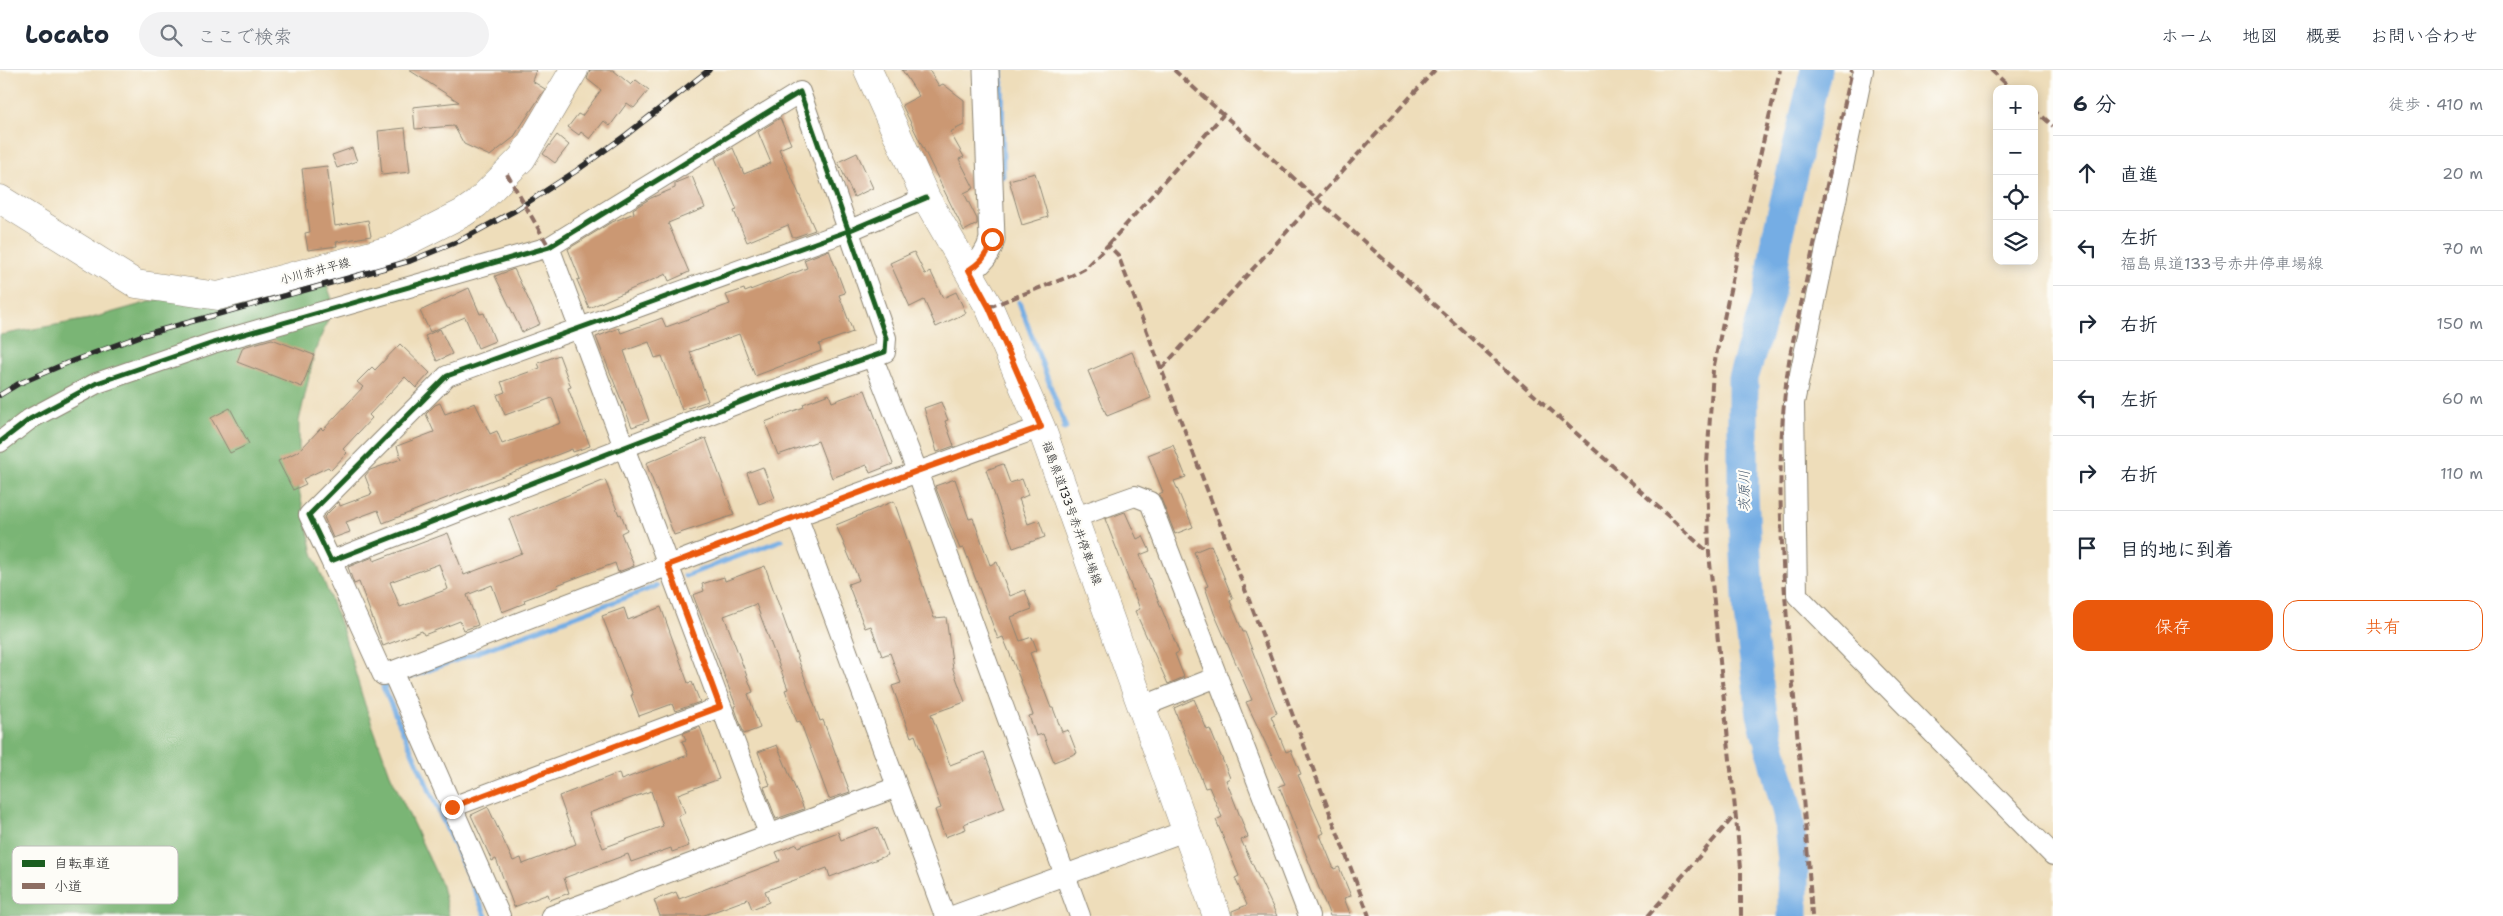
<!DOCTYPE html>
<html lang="ja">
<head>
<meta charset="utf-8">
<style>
  body { margin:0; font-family:"Shantell Sans","Klee One",sans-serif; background:#f2f2f3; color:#1f2937 }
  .controls { position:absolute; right:15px; top:15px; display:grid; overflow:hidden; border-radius:10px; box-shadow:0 2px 12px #0003 }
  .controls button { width:45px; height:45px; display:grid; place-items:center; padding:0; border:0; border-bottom:1px solid #e0e1e3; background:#fff; color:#1f2937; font:25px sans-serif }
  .stop { position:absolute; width:15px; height:15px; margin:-11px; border:4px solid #ea580c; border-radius:50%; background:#fff }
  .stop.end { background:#ea580c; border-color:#fff; box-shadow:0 1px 5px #0008 }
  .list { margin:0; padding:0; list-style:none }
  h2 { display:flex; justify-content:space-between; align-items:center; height:65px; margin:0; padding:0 20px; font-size:21px }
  h2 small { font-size:16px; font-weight:400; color:#747a83 }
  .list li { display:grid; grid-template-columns:32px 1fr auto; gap:15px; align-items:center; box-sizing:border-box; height:75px; padding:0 20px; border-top:1px solid #e0e1e3 }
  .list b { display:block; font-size:19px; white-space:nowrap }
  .list p { margin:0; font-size:16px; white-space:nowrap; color:#747a83 }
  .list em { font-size:16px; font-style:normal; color:#747a83 }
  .actions { display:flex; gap:10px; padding:15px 20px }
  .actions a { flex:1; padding:11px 0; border:1px solid #ea580c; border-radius:15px; text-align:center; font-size:18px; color:#ea580c }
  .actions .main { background:#ea580c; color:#fff }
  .icon { flex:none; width:28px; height:28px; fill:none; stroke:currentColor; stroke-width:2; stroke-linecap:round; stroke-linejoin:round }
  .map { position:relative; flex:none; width:2053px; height:846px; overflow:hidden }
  header { display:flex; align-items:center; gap:30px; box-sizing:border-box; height:70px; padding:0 25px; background:#fff; border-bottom:1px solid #e0e1e3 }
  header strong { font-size:24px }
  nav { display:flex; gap:28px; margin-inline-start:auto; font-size:18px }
  .search { width:350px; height:45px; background:#f2f2f3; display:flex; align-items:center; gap:12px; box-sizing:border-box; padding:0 18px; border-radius:28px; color:#747a83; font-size:19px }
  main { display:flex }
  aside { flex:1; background:#fff }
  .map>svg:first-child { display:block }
  .forest { fill:#7ab574; stroke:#527050 }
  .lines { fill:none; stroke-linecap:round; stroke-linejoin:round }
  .stream { stroke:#74ade4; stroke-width:5 }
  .river { stroke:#74ade4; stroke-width:31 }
  .building { fill:#cb9873; fill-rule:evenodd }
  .minor-casing { stroke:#8c8472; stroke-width:22 }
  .tertiary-casing { stroke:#8c8472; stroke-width:27 }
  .secondary-casing { stroke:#8c8472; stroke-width:29 }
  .minor { stroke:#fff; stroke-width:20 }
  .tertiary { stroke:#fff; stroke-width:25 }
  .secondary { stroke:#fff; stroke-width:28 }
  .rail-casing { stroke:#2b2b2b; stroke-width:5.5 }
  .rail { stroke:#fdfcf7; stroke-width:4; stroke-dasharray:11; stroke-linecap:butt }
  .quiet { stroke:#8d6e63; stroke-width:4; stroke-dasharray:8 4; stroke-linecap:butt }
  .cycleway-casing { stroke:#fdfcf7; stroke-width:8 }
  .cycleway { stroke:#1b5e20; stroke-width:5 }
  .route { stroke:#ea580c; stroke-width:6 }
  .labels { text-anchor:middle; stroke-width:4.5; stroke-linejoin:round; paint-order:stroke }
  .street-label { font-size:12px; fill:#2b2b2b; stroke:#fdfcf7 }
  .water-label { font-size:14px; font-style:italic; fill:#45586c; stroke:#fdfcf7 }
  .key { fill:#fdfcf7; stroke:#bebdba; stroke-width:1 }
  .key-label { font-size:14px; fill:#2b2b2b }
</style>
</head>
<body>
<header>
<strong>Locato</strong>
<div class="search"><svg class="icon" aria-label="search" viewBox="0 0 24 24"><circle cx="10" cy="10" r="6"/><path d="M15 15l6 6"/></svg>ここで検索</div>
<nav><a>ホーム</a><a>地図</a><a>概要</a><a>お問い合わせ</a></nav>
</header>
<main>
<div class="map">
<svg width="2053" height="846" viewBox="0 0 2053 846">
  <rect width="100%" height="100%" fill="#fdfcf7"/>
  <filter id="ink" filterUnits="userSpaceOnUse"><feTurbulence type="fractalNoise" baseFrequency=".02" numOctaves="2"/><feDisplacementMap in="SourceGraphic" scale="10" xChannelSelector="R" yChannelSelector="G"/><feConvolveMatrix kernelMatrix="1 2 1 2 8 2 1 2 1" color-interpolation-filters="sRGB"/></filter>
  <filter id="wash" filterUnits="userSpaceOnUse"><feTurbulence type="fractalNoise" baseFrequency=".0096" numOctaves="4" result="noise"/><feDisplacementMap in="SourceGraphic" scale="20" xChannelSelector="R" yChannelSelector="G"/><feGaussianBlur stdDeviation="1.12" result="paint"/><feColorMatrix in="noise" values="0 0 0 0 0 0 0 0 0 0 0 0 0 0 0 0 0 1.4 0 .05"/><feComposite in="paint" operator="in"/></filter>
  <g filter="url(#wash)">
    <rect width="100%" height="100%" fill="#eeddba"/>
    <path class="forest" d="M307,204L326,212L334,235L315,281L299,351V420L313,483L343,561L364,632L390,704L442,816L449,846H0V265L89,249L163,228Z"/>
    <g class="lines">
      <path class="stream" d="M1002,0L1003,107
        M1019,232L1066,358L1064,359
        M685,506L782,470
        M405,609L657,516
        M386,616L383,617L486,846"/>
      <path class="river" d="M1793,846V791L1788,744L1762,644L1749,545L1743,423V308L1769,224L1778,163L1816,0"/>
    </g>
    <g id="blocks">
      <path class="building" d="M409,0H536L532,11L545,19L513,68L490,86L464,74L454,56L415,59L413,37L459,32Z
        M590,0H613L631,15L636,10L649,20L634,38L627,33L610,56L604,51L590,69L581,62L579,65L568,57L578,44L582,46L601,20L587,9Z
        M902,0H929L939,16L943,14L964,30V55L950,62L964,87L959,89L974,118L964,123L977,149V154L964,161L902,35L919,26Z
        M780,48L791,74L779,79L815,160L795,167L792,166L788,155L747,172L734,141L737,140L715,88L733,78L744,104L771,93L758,62Z
        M405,58L410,102L382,105L378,61Z
        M557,65L569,75L555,93L543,84Z
        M352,78L357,91L337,98L332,85Z
        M857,83L873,118L854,127L838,92Z
        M327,96L335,156L368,150L371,166L336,172L337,176L308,180L305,163L310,162L302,99Z
        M1035,103L1048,147L1022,155L1009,110Z
        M692,106L705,138L668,153L689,202L669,211L666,204L589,238L577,210L580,209L568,179L610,153L634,143L633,139L651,128L675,118V113Z
        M829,180L845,223L839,225L853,262L819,274L821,281L755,306L739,264L690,282L708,331L682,340L662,286L655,288L649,272L624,281L649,351L632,357L596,267L619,258L621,263L662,248L666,257L730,234L726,225L744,219L745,222L807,198L804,190Z
        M914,182L925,204L931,202L943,228L956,222L966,243L936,257L924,230L910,237L890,193Z
        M514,199L540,254L522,262L495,206Z
        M469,218L480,244L484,243L495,271L478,278L465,247L430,262L420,241Z
        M440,259L452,284L437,291L425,266Z
        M272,269L314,285L302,317L237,292L243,277Z
        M400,274L430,303L416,318L405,307L369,345L372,348L343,379L347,383L331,400L328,397L303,409L306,414L293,420L278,391L299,381L321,358L323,360L363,317L357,312L372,297L375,300Z
        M1132,282L1151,328L1107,346L1088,301Z
        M559,285L571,317L568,318L590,376L573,382L572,379L383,453L378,440L346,452L350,462L333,468L324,447L339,432L340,436L372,424L365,406L370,400L401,389L397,376L434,362L426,344L435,335L440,333L445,344L475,333L490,364L497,361L502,374L561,353L552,328L505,345L497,325L505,322L501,312L540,298L538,293Z
        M865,320L893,394L870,403L867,395L832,408L818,371L778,385L765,352L804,337L803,334L829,324L832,332Z
        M941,332L948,350L945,351L954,376L937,382L924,338Z
        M230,338L249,374L230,383L211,348Z
        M706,368L734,445L674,465L646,393Z
        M1173,375L1186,407L1174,411L1193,457L1175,464L1159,424L1163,422L1148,385Z
        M1003,394L1010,413L1022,409L1028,425L1019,429L1028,454L1039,450L1045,467L1013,478L986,400Z
        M763,397L775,428L759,434L747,403Z
        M955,409L969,449L973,448L990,495L997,492L1010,526L1025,520L1032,539L1011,547L1020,571L1032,567L1037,580L1030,583L1051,638H1053L1062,662L1068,660L1077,683L1054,692L1043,664L1036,666L1029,646L1033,645L1020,609L1003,567L998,569L964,478L960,479L935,416Z
        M605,410L619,445L621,444L627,460L621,463L634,496L618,502L615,493L557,515L558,517L524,530L525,533L502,542L492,515L467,525L478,555L464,560L460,551L424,565L422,561L383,576L359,512L354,514L348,497L373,487L374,491L448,463L464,505L522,483L509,449ZM439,494L448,519L400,537L390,512Z
        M894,431L934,548L946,547L953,599L965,632L931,644L950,695L984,682L1005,738L964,754L966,759L945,767L935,740L941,738L915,665L911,667L892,616L901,613L890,583L882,586L871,556L865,558L848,514L859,510L836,455Z
        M1125,442L1137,469L1143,466L1150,481L1140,485L1179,582L1175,584L1184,607L1168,614L1135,541L1140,539L1105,449Z
        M1211,475L1233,529L1230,531L1243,562H1245L1277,643L1271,646L1286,682L1291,680L1301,704L1298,705L1324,763L1320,765L1334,799L1339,797L1351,826L1344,828L1351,846H1330L1279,716L1285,714L1246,632L1252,630L1214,543L1205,517L1208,516L1194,482Z
        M765,496L820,651L823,650L850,722L829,729L800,651L797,652L785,620L788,619L756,534L724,546L753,622L748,624L760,658L744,664L734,636H736L693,525L704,521L702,514L724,507L725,511Z
        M661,537L688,613L692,612L700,632L675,641L672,634L639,646L631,625H633L602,546L624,538L628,550Z
        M1194,629L1207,660L1210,659L1230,708L1226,710L1248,767L1241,770L1277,846H1232V841L1247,835L1235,808L1239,806L1216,750L1222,747L1209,717L1205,718L1174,638Z
        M700,657L719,709L678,724L685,743L678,746L689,776L672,782L671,778L631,792L628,784L564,808L569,823L550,830L548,824L514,837L496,789L492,791L471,745L488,737L513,791L521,788L523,794L576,774L559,726L619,703L621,710L688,685L682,671L686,670L683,663ZM651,721L663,756L603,778L589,743Z
        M777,675L804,739L776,749L764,717L770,715L758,682Z
        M877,757L888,785L830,807L827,798L765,821L769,832L752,839L748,829L702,846H660L654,830L676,822L679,829L780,791L776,782L797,774L798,777L838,762L841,770Z"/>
    </g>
  </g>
  <g filter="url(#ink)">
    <use href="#blocks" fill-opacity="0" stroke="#8c8472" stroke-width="1"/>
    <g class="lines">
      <defs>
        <path id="minor" d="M1863,0L1794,333L1797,525L2053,785
          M549,177L769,764
          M872,286L917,401L1080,846
          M0,372L30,349L97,313L213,273L549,177L800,22L886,268L885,282L759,325L331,491L309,445L447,306L848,161L926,128
          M797,446L945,846
          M1073,448L1135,426L1150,432L1309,846
          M331,491L383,605L797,446L1041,357
          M392,601L500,846
          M1141,637L1217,607
          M452,737L720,637
          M551,846L897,717
          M953,846L1185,761"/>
        <path id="tertiary" d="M969,200C981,193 989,183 992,169L986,0"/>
        <path id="secondary" d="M868,0L926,128L989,237L1041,357L1217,846
          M0,129L136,214L218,226L390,180L463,143L476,134L522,88L574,0"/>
      </defs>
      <use href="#minor" class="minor-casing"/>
      <use href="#tertiary" class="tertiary-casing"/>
      <use href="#secondary" class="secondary-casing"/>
      <use href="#minor" class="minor"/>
      <use href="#tertiary" class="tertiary"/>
      <use href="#secondary" class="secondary"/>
      <defs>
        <path id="rail" d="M0,325L18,314L67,293L143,265L410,191L459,171L516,140L576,101L626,65L709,0"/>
      </defs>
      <use href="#rail" class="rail-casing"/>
      <use href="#rail" class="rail"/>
      <path class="quiet" d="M1174,0L1709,483
        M1991,0L2012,19
        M2034,39L2053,56
        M507,104L549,177
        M1108,175L1223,45
        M989,237L1071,206L1084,199L1108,175L1118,185L1369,846
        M1162,298L1435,0
        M1648,846L1735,745
        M1741,846V798L1709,483L1707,394L1713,300L1745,150L1780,0
        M1812,846C1807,766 1799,685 1792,605C1782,499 1773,391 1790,285L1852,0"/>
      <defs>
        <path id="cycleway" d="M0,372L30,349L97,313L213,273L549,177L800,22L886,268L885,282L759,325L331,491L309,445L447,306L848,161L926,128"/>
      </defs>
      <use href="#cycleway" class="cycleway-casing"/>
      <use href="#cycleway" class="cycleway"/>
    </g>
  </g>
  <g class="lines" filter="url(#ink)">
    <path class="route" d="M452,737L720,637L668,495L917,401L1041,357L989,237L969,200C981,193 989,183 992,169"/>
  </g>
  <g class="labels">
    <g class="street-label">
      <text transform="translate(315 201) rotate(-15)" y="4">小川赤井平線</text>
      <text transform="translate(1072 443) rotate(70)" y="4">福島県道133号赤井停車場線</text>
    </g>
    <g class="water-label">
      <text transform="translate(1744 421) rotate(-91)" y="5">茨原川</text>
    </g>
  </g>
  <rect x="12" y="776" width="166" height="58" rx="8" class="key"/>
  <rect x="22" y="790" width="23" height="7" fill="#1b5e20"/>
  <rect x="22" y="813" width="23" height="6" fill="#8d6e63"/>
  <g class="key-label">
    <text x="54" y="798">自転車道</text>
    <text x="54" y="821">小道</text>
  </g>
</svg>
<div class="controls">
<button>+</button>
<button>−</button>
<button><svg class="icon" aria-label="locate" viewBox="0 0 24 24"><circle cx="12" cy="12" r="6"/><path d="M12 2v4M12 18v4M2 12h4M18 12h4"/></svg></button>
<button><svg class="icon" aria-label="layers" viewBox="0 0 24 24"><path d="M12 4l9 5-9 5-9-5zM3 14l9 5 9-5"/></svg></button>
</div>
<div class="stop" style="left:992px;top:169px"></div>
<div class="stop end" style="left:452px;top:737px"></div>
</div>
<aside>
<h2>6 分<small>徒歩 · 410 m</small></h2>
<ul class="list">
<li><svg class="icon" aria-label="ahead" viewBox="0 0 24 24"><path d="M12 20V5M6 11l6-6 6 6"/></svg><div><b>直進</b></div><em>20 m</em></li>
<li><svg class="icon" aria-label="left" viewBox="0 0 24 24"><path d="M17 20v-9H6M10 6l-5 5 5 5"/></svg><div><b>左折</b><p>福島県道133号赤井停車場線</p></div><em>70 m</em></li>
<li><svg class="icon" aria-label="right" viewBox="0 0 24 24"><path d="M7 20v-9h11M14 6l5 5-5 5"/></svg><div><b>右折</b></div><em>150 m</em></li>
<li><svg class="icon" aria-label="left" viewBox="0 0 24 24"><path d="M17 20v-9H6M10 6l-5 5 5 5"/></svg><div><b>左折</b></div><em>60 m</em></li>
<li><svg class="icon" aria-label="right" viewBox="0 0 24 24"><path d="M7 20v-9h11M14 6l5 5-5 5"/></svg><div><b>右折</b></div><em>110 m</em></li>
<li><svg class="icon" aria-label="arrive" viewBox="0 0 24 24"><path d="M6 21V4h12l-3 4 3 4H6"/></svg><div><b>目的地に到着</b></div></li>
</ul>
<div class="actions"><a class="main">保存</a><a>共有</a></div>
</aside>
</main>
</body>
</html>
